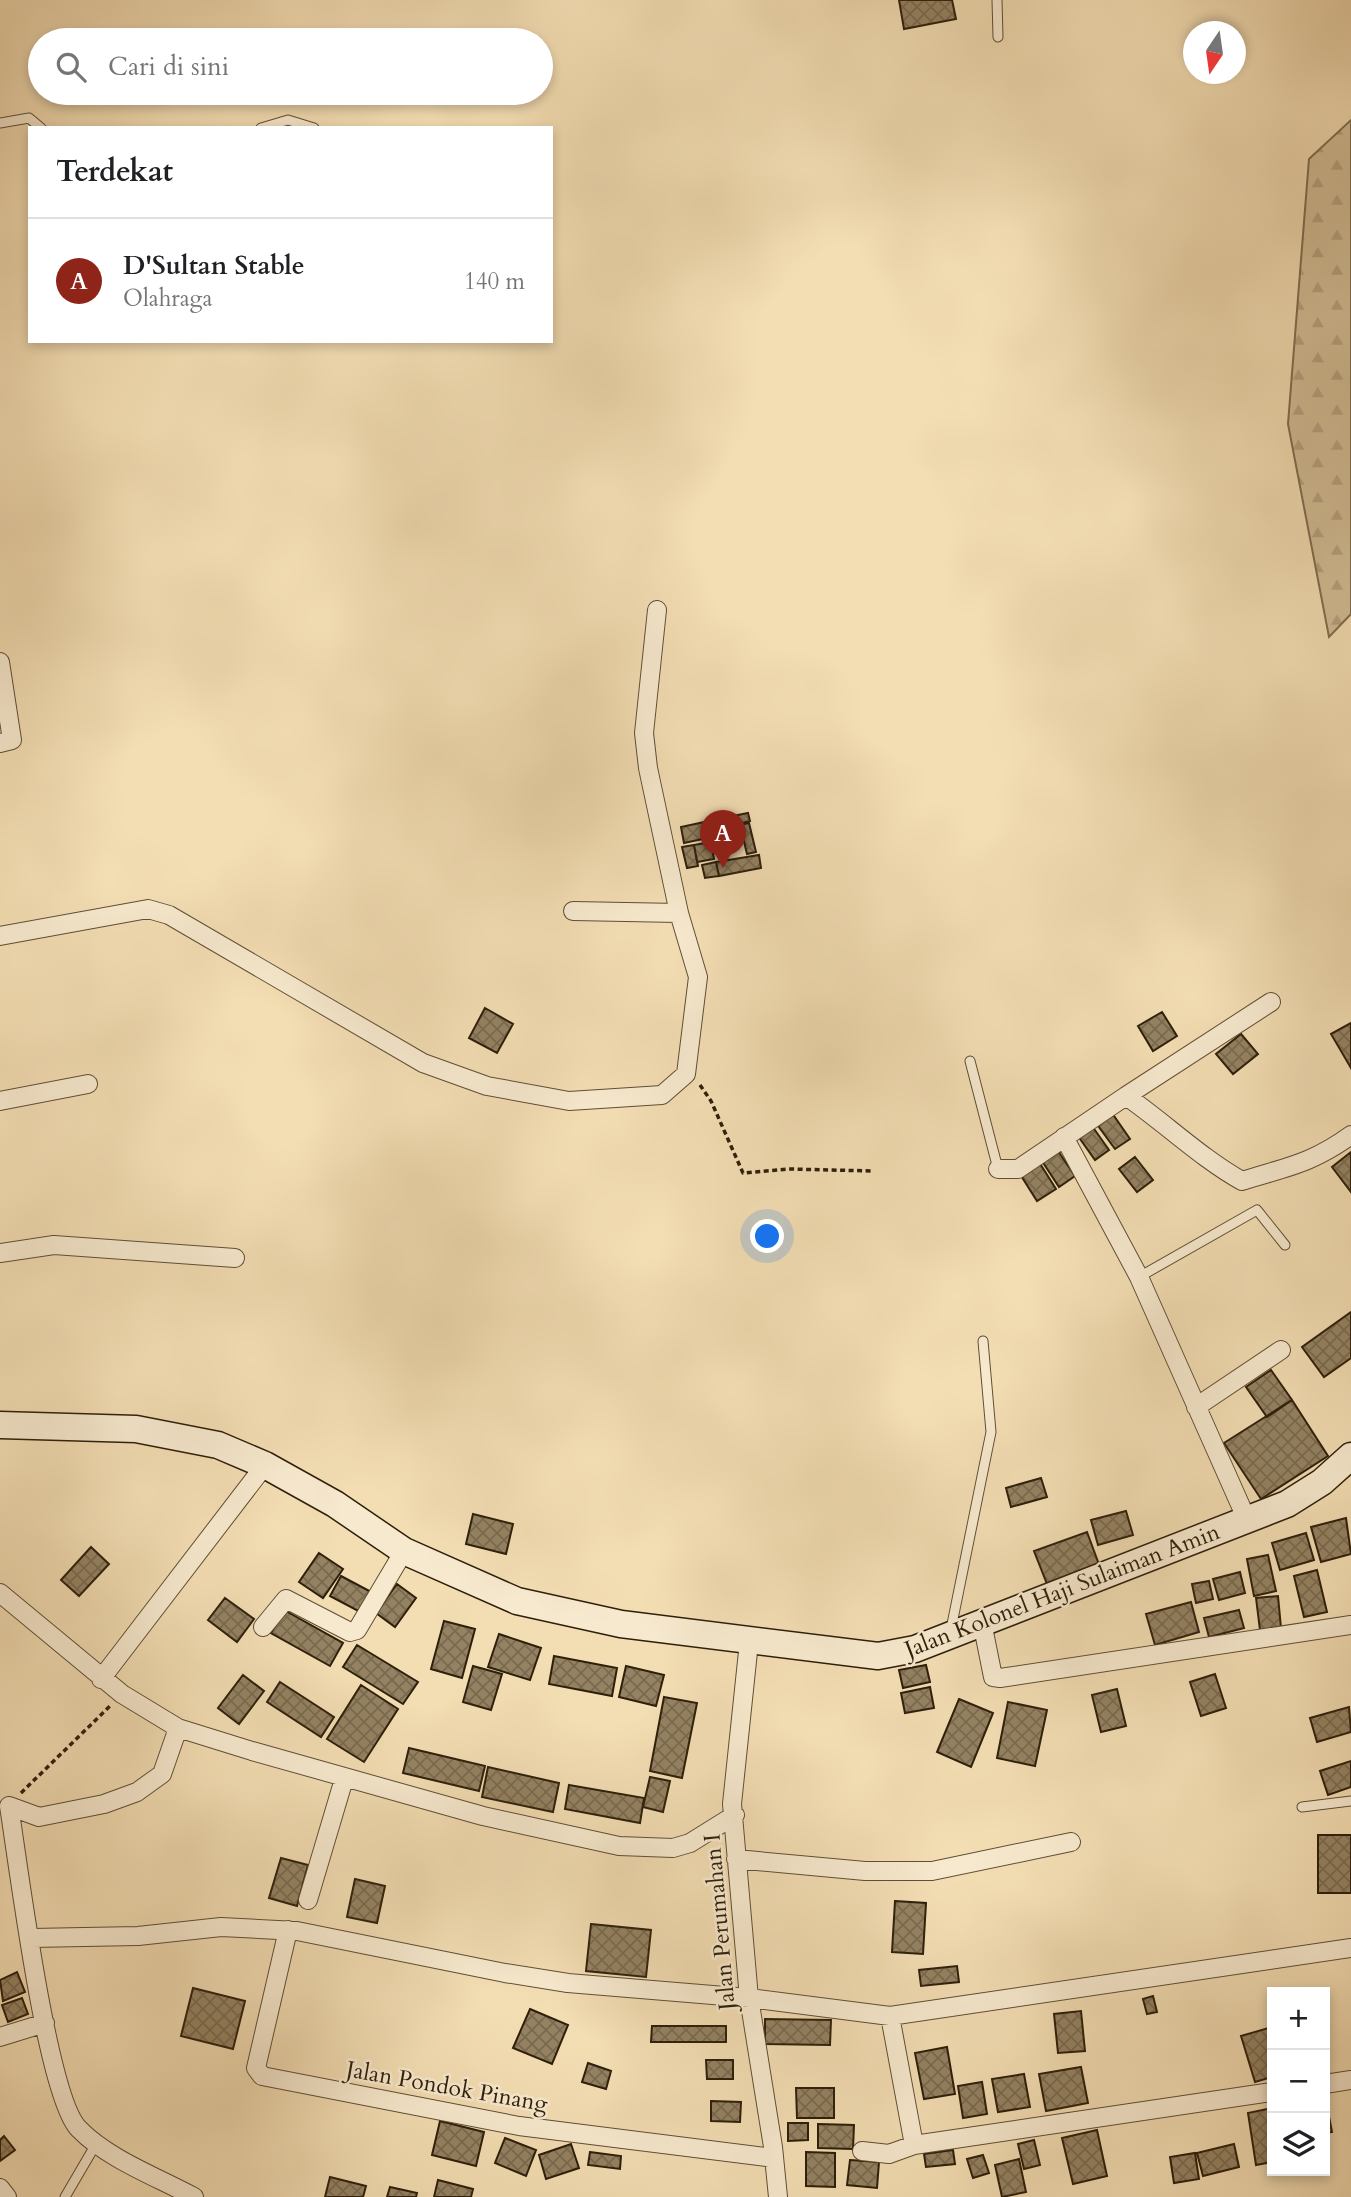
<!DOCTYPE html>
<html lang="id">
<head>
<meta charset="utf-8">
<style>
  body { margin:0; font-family:Cardo,serif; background:#f2f2f2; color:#202124 }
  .controls { position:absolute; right:21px; bottom:21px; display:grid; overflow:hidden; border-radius:0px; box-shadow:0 4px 10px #0003 }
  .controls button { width:63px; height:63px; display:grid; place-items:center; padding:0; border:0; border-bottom:2px solid #e0e0e0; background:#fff; color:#202124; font:35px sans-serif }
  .compass { position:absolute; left:1183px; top:21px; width:63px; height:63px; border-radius:50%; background:#fff; box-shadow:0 4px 10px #0003; rotate:193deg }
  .you { position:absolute; left:768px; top:1237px; width:24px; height:24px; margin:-18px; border:5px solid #fff; border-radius:50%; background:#1a73e8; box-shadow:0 0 0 10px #1a73e833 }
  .badge { display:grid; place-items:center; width:46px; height:46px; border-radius:50%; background:#8f2418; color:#fff; font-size:23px; font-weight:700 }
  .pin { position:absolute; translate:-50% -58px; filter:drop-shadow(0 2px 4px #0008) }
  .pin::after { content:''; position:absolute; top:37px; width:24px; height:21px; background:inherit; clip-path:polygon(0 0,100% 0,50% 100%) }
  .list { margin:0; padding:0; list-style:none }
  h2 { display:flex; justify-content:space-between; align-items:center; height:91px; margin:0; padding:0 28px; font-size:30px }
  h2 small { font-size:23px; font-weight:400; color:#757577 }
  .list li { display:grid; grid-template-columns:46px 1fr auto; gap:21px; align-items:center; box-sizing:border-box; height:126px; padding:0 28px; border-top:2px solid #e0e0e0 }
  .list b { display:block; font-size:26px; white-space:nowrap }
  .list p { margin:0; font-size:23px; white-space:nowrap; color:#757577 }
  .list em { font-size:23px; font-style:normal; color:#757577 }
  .icon { flex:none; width:38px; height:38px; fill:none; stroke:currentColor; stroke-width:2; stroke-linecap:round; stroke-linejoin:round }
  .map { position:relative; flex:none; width:1351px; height:2197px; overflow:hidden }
  .search { position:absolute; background:#fff; box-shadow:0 4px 10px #0003; left:28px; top:28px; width:525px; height:77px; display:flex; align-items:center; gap:18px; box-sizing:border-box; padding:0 24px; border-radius:38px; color:#757577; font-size:26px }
  .panel { position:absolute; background:#fff; box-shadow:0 4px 10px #0003; left:28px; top:126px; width:525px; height:217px; border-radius:0px }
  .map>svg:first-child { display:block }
  .forest { fill:url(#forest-firs); stroke:#806e50; stroke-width:2 }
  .building { fill:url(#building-cross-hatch); stroke:#2e1f0b; stroke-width:2 }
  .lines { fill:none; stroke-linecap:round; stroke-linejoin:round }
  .lane-casing { stroke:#5f4e35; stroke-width:11 }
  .street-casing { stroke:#5f4e35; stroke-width:20 }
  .secondary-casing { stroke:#2e1f0b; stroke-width:29 }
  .path { stroke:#2e1f0b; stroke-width:3.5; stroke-dasharray:5 3.5; stroke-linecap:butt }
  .lane { stroke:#f7e9ce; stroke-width:9 }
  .street { stroke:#f7e9ce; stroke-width:18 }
  .secondary { stroke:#f7e9ce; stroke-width:26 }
  .labels { text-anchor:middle; stroke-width:5; stroke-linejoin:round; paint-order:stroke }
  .street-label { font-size:23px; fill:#2e1f0b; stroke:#f7e9ce }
</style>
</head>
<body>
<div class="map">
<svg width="1351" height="2197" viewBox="0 0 1351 2197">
  <defs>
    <pattern id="forest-firs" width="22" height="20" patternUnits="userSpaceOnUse" patternTransform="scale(1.75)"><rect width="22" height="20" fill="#d2bd96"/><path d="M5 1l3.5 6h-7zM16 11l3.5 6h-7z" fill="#b5a280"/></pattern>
    <pattern id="building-cross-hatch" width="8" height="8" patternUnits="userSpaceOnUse" patternTransform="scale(1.75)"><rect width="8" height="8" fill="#948262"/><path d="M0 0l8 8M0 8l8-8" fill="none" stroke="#796a4f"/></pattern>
  </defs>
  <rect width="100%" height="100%" fill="#f3ddb3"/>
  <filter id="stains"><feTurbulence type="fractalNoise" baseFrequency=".00286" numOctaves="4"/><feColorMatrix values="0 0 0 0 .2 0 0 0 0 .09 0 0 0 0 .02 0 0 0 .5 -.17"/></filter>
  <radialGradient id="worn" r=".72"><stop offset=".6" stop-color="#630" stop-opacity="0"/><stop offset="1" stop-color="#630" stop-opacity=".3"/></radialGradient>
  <path class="forest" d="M1351,120V614L1329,637L1288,424L1309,159Z"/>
  <path class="building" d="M899,0H952L956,19L904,29Z
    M748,813L750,821L735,825L733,816Z
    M731,817L733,826L713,831L711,822Z
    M709,821L712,837L684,843L681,827Z
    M749,823L756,852L747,854L740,825Z
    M711,842L714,859L697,862L694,845Z
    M694,845L698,866L687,868L682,847Z
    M759,855L761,868L719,876L716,862Z
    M716,862L719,876L705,878L702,865Z
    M485,1008L513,1024L497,1053L469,1038Z
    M1162,1012L1177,1036L1153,1051L1138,1026Z
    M1351,1023V1068L1331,1034Z
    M1241,1034L1258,1054L1233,1074L1216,1054Z
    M1112,1113L1130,1139L1115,1149L1096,1123Z
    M1092,1126L1109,1150L1095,1160L1078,1136Z
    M1058,1151L1075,1176L1059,1187L1042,1161Z
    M1351,1152V1192L1332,1167Z
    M1135,1157L1153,1180L1137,1192L1119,1169Z
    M1039,1162L1056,1189L1037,1201L1020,1174Z
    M1351,1312V1358L1324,1377L1302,1347Z
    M1271,1370L1292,1400L1267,1417L1246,1387Z
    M1292,1400L1328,1456L1261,1499L1224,1443Z
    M1041,1478L1047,1497L1011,1507L1006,1488Z
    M1126,1511L1133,1535L1098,1545L1091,1520Z
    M473,1514L513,1524L506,1554L466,1544Z
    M1346,1518L1351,1554L1321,1562L1311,1527Z
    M1087,1532L1101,1570L1049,1589L1034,1551Z
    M1306,1533L1314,1560L1280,1570L1272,1543Z
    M91,1547L109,1564L79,1596L61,1580Z
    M319,1553L343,1569L323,1598L299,1582Z
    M1268,1555L1276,1591L1254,1596L1247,1559Z
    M1317,1570L1327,1612L1304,1617L1294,1576Z
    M1240,1572L1245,1593L1219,1600L1213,1579Z
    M341,1576L373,1593L362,1613L330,1596Z
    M1209,1581L1213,1599L1196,1603L1192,1584Z
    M397,1584L416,1598L395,1627L376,1613Z
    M1278,1596L1281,1628L1260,1630L1256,1598Z
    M225,1598L254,1619L237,1642L208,1620Z
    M1191,1602L1199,1632L1155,1645L1146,1614Z
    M284,1610L343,1643L330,1666L271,1633Z
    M1239,1610L1244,1628L1209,1637L1204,1618Z
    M444,1621L475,1629L462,1678L431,1669Z
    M499,1634L541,1648L530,1680L488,1667Z
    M357,1645L418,1682L403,1704L343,1667Z
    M554,1656L617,1668L612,1696L549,1684Z
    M926,1665L930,1682L903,1688L899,1670Z
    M473,1666L502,1674L491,1710L463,1702Z
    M626,1666L664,1675L656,1706L619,1697Z
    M1215,1674L1226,1708L1201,1716L1190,1682Z
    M243,1675L264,1691L239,1724L218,1708Z
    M280,1682L334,1717L321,1737L267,1702Z
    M361,1685L398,1709L364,1762L327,1739Z
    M930,1687L934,1708L905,1713L901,1693Z
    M1117,1689L1126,1726L1101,1732L1092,1695Z
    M664,1697L697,1703L682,1778L650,1771Z
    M959,1699L993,1713L971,1767L937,1752Z
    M1008,1702L1047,1710L1035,1766L997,1758Z
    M1349,1707L1351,1732L1317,1742L1310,1718Z
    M409,1748L485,1766L479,1791L403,1773Z
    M1351,1761V1787L1328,1795L1320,1771Z
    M488,1767L559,1783L553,1812L482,1797Z
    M650,1777L670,1781L663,1812L643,1807Z
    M569,1785L644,1798L640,1823L565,1809Z
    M1318,1835H1351V1893H1318Z
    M281,1858L308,1865L297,1906L269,1898Z
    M355,1879L385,1886L377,1923L347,1917Z
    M895,1901L926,1903L923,1954L892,1952Z
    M591,1924L651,1930L646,1977L586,1971Z
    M957,1966L959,1982L921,1986L919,1970Z
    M17,1972L25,1992L3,2001L0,1980Z
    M193,1988L245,2001L233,2049L181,2036Z
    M1153,1996L1157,2012L1147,2014L1143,1999Z
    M22,1998L28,2014L8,2022L2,2005Z
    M530,2009L568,2025L552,2064L513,2048Z
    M1081,2011L1085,2051L1058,2053L1054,2014Z
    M765,2019L831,2020L830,2045L765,2044Z
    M652,2026H726V2042H651Z
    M1272,2027V2077L1255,2082L1241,2036Z
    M947,2047L955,2094L924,2099L915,2053Z
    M706,2060H733V2079H707Z
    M588,2063L611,2071L606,2089L582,2082Z
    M1081,2067L1088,2103L1046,2111L1039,2074Z
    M1024,2074L1030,2107L998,2112L992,2079Z
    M982,2082L987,2114L963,2118L958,2086Z
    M796,2088H834V2118H797Z
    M1325,2096L1332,2132L1325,2133Z
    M711,2101L741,2102L740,2122L711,2121Z
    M1272,2108V2162L1256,2165L1248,2113Z
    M440,2121L484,2132L476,2166L432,2155Z
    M788,2123H808V2140L788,2141Z
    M818,2124L854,2125L853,2149L818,2148Z
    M1097,2130L1107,2176L1073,2184L1062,2138Z
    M4,2136L15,2150L0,2161V2140Z
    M505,2138L536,2150L526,2176L495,2163Z
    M1034,2140L1040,2165L1024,2169L1018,2144Z
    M571,2144L579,2168L546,2179L539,2155Z
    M1234,2144L1239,2167L1203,2176L1197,2153Z
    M953,2150L955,2164L926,2167L924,2154Z
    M590,2152L621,2156L620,2169L588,2165Z
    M806,2152L835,2153V2187L806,2186Z
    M1195,2153L1199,2179L1174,2183L1170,2157Z
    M983,2155L989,2173L973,2178L967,2159Z
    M1019,2159L1026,2192L1002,2197L995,2165Z
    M850,2160L879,2162L877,2188L847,2185Z
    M330,2177L366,2186L363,2197H325Z
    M438,2180L473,2189L471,2197H434Z
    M390,2187L417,2193L416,2197H387Z"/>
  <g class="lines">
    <defs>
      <path id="lane" d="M997,0L998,37
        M0,123L29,118L41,128
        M261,128L288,120L314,128
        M970,1061L998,1169
        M1139,1277L1257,1210L1285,1245
        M951,1629L991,1432L983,1341
        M1302,1807L1351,1801
        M65,2197L96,2144"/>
      <path id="street" d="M657,610L644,733L648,768L679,913
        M0,662L12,740L0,743
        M0,936L148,909L169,915L423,1063L487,1086L569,1101L662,1095L686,1074L698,977L679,913L573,911
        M1126,1096L1271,1002
        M0,1101L88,1084
        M1064,1137L1139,1277L1247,1520
        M998,1169H1018L1126,1096C1165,1123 1201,1158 1242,1181C1286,1167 1311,1164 1351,1135
        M0,1253L54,1245L235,1258
        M1196,1407L1281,1350
        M0,1593L122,1694L178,1728L252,1751L483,1816L619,1846L673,1848L690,1843L735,1815
        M982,1622L993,1677L1000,1678L1351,1625
        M263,1627L286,1599L350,1632L357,1630L404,1551
        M749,1642L732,1804L749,1998L773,2147L778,2197
        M101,1679L265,1465
        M9,1806C18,1862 47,2098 79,2129C108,2159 157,2177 194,2197
        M9,1806L39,1817L104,1804L137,1792L162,1774L178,1728
        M736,1859L865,1871H932L1071,1842
        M308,1900L344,1779
        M288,1930L256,2068L262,2076L519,2126L774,2158
        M31,1938L138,1936L221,1927L297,1931L505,1973L568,1983L749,1998L890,2016L1351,1948
        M890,2016L914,2145L1272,2092
        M0,2037L45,2023
        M1325,2084L1351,2080
        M862,2151L889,2154L914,2145
        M0,2188L7,2197"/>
      <path id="secondary" d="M0,1425L136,1429L218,1445L265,1465L335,1504L404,1551L517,1601L621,1624L878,1656L915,1649L1287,1504L1322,1482L1351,1456"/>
    </defs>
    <use href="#lane" class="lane-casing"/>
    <use href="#street" class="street-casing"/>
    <use href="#secondary" class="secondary-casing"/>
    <path class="path" d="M700,1085L711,1101L743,1173L789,1169L873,1171
      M21,1793L111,1705"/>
    <use href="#lane" class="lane"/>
    <use href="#street" class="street"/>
    <use href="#secondary" class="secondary"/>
  </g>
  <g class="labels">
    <g class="street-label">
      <text transform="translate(1062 1590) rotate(-21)" y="8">Jalan Kolonel Haji Sulaiman Amin</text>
      <text transform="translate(719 1922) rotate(-95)" y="8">Jalan Perumahan I</text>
      <text transform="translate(447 2086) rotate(10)" y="8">Jalan Pondok Pinang</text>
    </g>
  </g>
  <rect width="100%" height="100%" filter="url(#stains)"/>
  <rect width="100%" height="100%" fill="url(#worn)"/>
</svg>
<div class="controls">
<button>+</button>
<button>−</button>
<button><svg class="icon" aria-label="layers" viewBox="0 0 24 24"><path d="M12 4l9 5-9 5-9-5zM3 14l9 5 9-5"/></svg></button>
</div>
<svg class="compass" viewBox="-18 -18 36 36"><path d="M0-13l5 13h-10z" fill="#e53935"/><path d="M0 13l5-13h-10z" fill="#757577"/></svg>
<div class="you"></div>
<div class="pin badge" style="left:723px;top:868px">A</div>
<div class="search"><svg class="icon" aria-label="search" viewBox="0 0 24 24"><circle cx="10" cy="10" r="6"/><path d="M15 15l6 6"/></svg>Cari di sini</div>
<section class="panel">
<h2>Terdekat<small></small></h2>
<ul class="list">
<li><span class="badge">A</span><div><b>D'Sultan Stable</b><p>Olahraga</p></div><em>140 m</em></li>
</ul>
</section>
</div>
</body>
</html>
